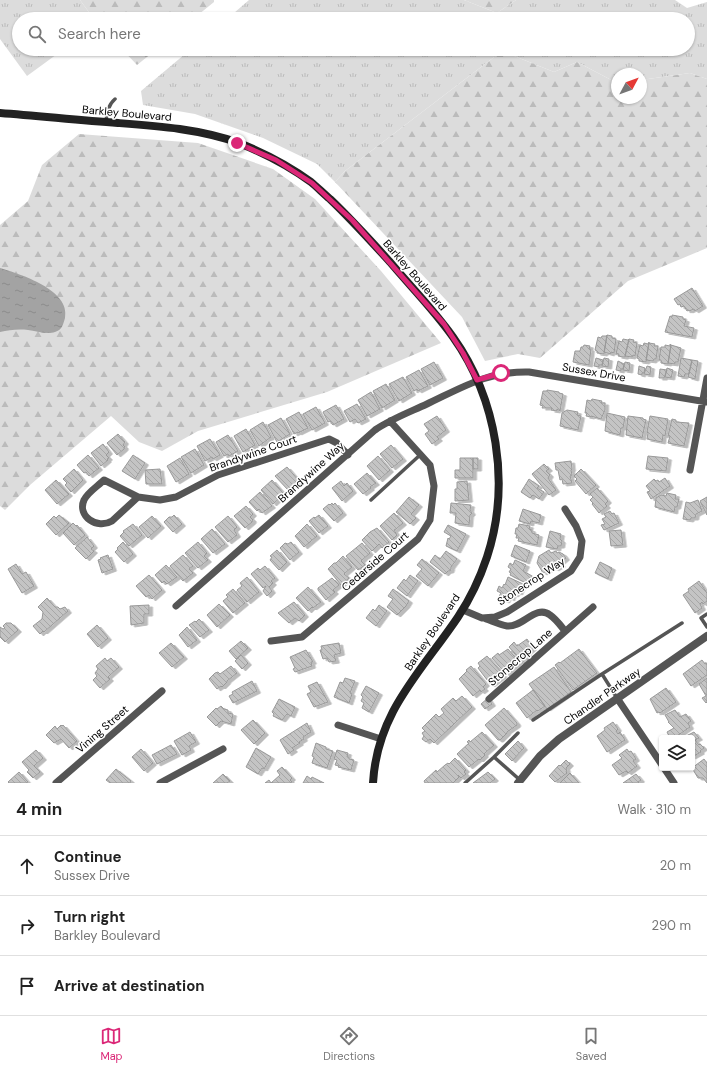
<!DOCTYPE html>
<html lang="en">
<head>
<meta charset="utf-8">
<style>
  body { margin:0; font-family:"DM Sans",sans-serif; background:#f6f6f6; color:#222 }
  .controls { position:absolute; right:12px; bottom:12px; display:grid; overflow:hidden; border-radius:4px; box-shadow:0 1px 3px #0004 }
  .controls button { width:36px; height:36px; display:grid; place-items:center; padding:0; border:0; border-bottom:1px solid #e0e0e0; background:#fff; color:#222; font:20px sans-serif }
  .compass { position:absolute; left:611px; top:68px; width:36px; height:36px; border-radius:50%; background:#fff; box-shadow:0 1px 3px #0004; rotate:49deg }
  .stop { position:absolute; width:12px; height:12px; margin:-9px; border:3px solid #db2777; border-radius:50%; background:#fff }
  .stop.end { background:#db2777; border-color:#fff; box-shadow:0 1px 4px #0008 }
  .list { margin:0; padding:0; list-style:none }
  h2 { display:flex; justify-content:space-between; align-items:center; height:52px; margin:0; padding:0 16px; font-size:17px }
  h2 small { font-size:13px; font-weight:400; color:#767676 }
  .list li { display:grid; grid-template-columns:26px 1fr auto; gap:12px; align-items:center; box-sizing:border-box; height:60px; padding:0 16px; border-top:1px solid #e0e0e0 }
  .list b { display:block; font-size:15px; white-space:nowrap }
  .list p { margin:0; font-size:13px; white-space:nowrap; color:#767676 }
  .list em { font-size:13px; font-style:normal; color:#767676 }
  .icon { flex:none; width:22px; height:22px; fill:none; stroke:currentColor; stroke-width:2; stroke-linecap:round; stroke-linejoin:round }
  .map { position:relative; flex:none; width:707px; height:783px; overflow:hidden }
  .search { position:absolute; background:#fff; box-shadow:0 1px 3px #0004; left:12px; right:12px; top:12px; height:44px; display:flex; align-items:center; gap:10px; box-sizing:border-box; padding:0 14px; border-radius:22px; color:#767676; font-size:15px }
  .sheet { height:232px; background:#fff }
  nav { display:flex; justify-content:space-around; align-items:center; box-sizing:border-box; height:56px; border-top:1px solid #e0e0e0; background:#fff; font-size:11px; color:#767676 }
  nav a { display:grid; justify-items:center; gap:2px }
  nav .on { color:#db2777 }
  .map>svg:first-child { display:block }
  .grass { fill:url(#grass-tufts) }
  .forest { fill:url(#forest-firs) }
  .water { fill:url(#water-ripples) }
  .building { fill:url(#building-back-hatch); stroke:#999; filter:url(#shadow) }
  .lines { fill:none; stroke-linecap:round; stroke-linejoin:round }
  .service { stroke:#555; stroke-width:3.5 }
  .minor { stroke:#555; stroke-width:7 }
  .tertiary { stroke:#555; stroke-width:8 }
  .secondary { stroke:#222; stroke-width:8 }
  .route { stroke:#db2777; stroke-width:5 }
  .labels { text-anchor:middle; stroke-width:3; stroke-linejoin:round; paint-order:stroke }
  .street-label { font-size:11px; fill:#000; stroke:#fff }
</style>
</head>
<body>
<div class="map">
<svg width="707" height="783" viewBox="0 0 707 783">
  <defs>
    <pattern id="grass-tufts" width="24" height="20" patternUnits="userSpaceOnUse"><rect width="24" height="20" fill="#dcdcdc"/><path d="M3 7l-1-3M5 7V3M7 7l1-3M15 17l-1-3M17 17v-4M19 17l1-3" fill="none" stroke="#bbb"/></pattern>
    <pattern id="forest-firs" width="22" height="20" patternUnits="userSpaceOnUse"><rect width="22" height="20" fill="#dcdcdc"/><path d="M5 1l3.5 6h-7zM16 11l3.5 6h-7z" fill="#bbb"/></pattern>
    <pattern id="water-ripples" width="26" height="14" patternUnits="userSpaceOnUse"><rect width="26" height="14" fill="#a3a3a3"/><path d="M2 4q2-2 4 0t4 0M15 11q2-2 4 0t4 0" fill="none" stroke="#8b8b8b"/></pattern>
    <pattern id="building-back-hatch" width="6" height="6" patternUnits="userSpaceOnUse"><rect width="6" height="6" fill="#c4c4c4"/><path d="M-1 5l2 2M0 0l6 6M5-1l2 2" fill="none" stroke="#a7a7a7"/></pattern>
    <filter id="shadow"><feDropShadow dx="3.5" dy="2" stdDeviation="0" flood-color="#0004"/></filter>
  </defs>
  <rect width="100%" height="100%" fill="#fff"/>
  <path class="grass" d="M0,0H80L94,19H19V49H64L27,76L0,39Z
    M249,0H464L497,13L516,0H675L687,8L707,2V79L690,73L641,80V74H617V83L577,62L554,72L502,51L345,171L335,182L317,164L263,138L195,114L143,105L141,91L191,49H688V19H227Z"/>
  <path class="forest" d="M80,0H214V2L193,19H94Z
    M464,0H516L497,13Z
    M122,49H157L137,65Z
    M502,51L554,72L577,62L617,83V98H641V80L690,73L707,79V248L628,281L540,358L518,354L485,361L462,317L335,182L345,171Z
    M79,134L198,143L273,169L315,199L381,271L441,343L327,392L198,431L162,451L139,442L111,416L30,485L5,510L0,506V225L28,201L42,165Z"/>
  <path class="water" d="M0,268C20,274 71,290 65,318C63,325 62,330 55,332C47,335 36,331 28,330C18,329 9,330 0,332Z"/>
  <path class="building" d="M692,288L703,306L695,311L694,309L689,311V310L687,311L684,306L681,307L680,304L678,305L674,299Z
    M672,315L683,317V319L686,320L684,326L694,328L692,337L665,332L670,316L672,317Z
    M607,335L604,354L597,353V351L595,350L598,337L601,338L602,336H607Z
    M607,335L612,336V338L616,339L614,353L611,352V354L604,352Z
    M623,339L628,340L629,339L625,357H623L618,356L619,354H616L619,341L622,342Z
    M629,339L634,340L633,342L637,343L635,356L633,355L632,357L625,356Z
    M649,342L646,362L639,361V359L637,358L640,345L643,346L644,343L648,344Z
    M649,343L655,344L654,346H658L656,359H654L653,361L646,360Z
    M670,344L671,345L668,364L661,363V360H659L661,347H665V345L670,346Z
    M584,345L590,346L589,349H591L589,365L573,362L575,351H580L581,347H583Z
    M671,345L681,348L678,362H675V364L668,363Z
    M596,358L603,360L602,365H599V367L594,366Z
    M604,358L609,359L608,367L602,366Z
    M681,358L692,360L689,374H685L684,377L678,376Z
    M692,360L698,361L695,379L688,377Z
    M618,361L624,364L623,369H621V371L616,370Z
    M434,362L443,378L430,385L421,369Z
    M625,362L630,363L629,371L623,370Z
    M639,366L645,368L644,373H642V375L638,374Z
    M647,366L651,367L650,375L644,374Z
    M667,368L673,370L671,378L665,377Z
    M660,369L667,370L664,378H659Z
    M419,370L428,386L418,391L417,389L414,391L406,377Z
    M403,377L412,393L399,401L389,384Z
    M386,384L395,400L382,408L373,391Z
    M547,390L559,392V393L563,394L560,411L557,409V411L551,410L552,408H542L543,406L540,405L543,391H547Z
    M371,392L380,409L367,416L358,400Z
    M592,399L602,401L601,403H605V410L601,419L591,416V417L586,416L587,413H585L587,400L591,401Z
    M357,404L366,419L358,423L355,419L350,422L344,411Z
    M336,405L344,419L333,425L330,421L328,422L323,412Z
    M316,407L325,423L312,430L303,414Z
    M567,410L578,412L577,415L581,416L578,430L560,426L562,413Z
    M299,412L308,428L298,433V432L294,434L286,419Z
    M607,413L625,417L623,428H621L620,435L605,431Z
    M437,416L446,430L437,437L439,439L432,444L425,434L429,431L424,424Z
    M628,416L643,418V419L646,420L642,438L626,435Z
    M650,416L668,419L665,436L663,435L662,442L647,439L648,433L647,432Z
    M281,418L290,434L277,442L268,425Z
    M672,419L676,420V422L689,423L684,446L668,443L670,436H668Z
    M263,422L271,437L259,446L250,430Z
    M246,429L255,445L243,452L234,436Z
    M118,434L125,442L123,445L125,447L124,449L117,455L107,443Z
    M228,435L238,451L229,456L228,454L224,456L216,442Z
    M210,439L220,455L213,459L212,457L205,461L197,446Z
    M103,444L109,452L106,455L109,458L107,459L108,460L101,466L91,453Z
    M391,445L403,459L392,468L380,454Z
    M195,449L204,465L191,473L181,457Z
    M88,455L99,468L89,476L86,472L84,473L77,465Z
    M133,455L145,463L135,479L122,471Z
    M378,456L390,470L379,480L367,466Z
    M648,456L668,458L666,471L646,469Z
    M180,458L189,474L176,482L167,466Z
    M460,458H473V478H455V470H460Z
    M473,458H478V469H473Z
    M571,461L572,469L571,470L572,475L570,476L572,483L563,484L562,479L560,480L558,470H556L555,463Z
    M544,464L549,469L546,471L550,475L548,478L556,490L549,495L532,474Z
    M287,467L299,481L288,490L275,476Z
    M74,469L83,480L71,492L65,485L67,483L63,479Z
    M160,469L162,484H146L145,470Z
    M581,469L596,485L586,494L575,481L577,479L574,476Z
    M367,473L376,483L370,487L371,488L363,494L354,484Z
    M665,478L670,486L651,499L647,492L650,491L646,486L654,479L656,481L658,480L659,482Z
    M529,479L539,486L537,488L544,492L539,499L533,495L530,498L521,492Z
    M56,480L69,494L57,504L45,490Z
    M272,480L284,494L273,504L261,490Z
    M341,481L344,486L347,483L353,491L342,501L332,488Z
    M467,481L469,500L455,501V489H457V482Z
    M597,488L608,501L605,504L607,506L599,513L592,504L593,503L590,500L593,497L590,494Z
    M260,492L272,506L262,513L259,509L257,511L249,502Z
    M667,493L676,495L675,499H679L677,507H675L674,512L655,507L656,498L661,495L666,496Z
    M409,497L419,505L413,512L411,514L416,518L410,524L396,512Z
    M707,497V515L700,501Z
    M698,500L702,511L696,514L695,518H691L690,520L683,519L686,502L690,503Z
    M332,503L333,505L335,503L343,513L334,521L323,509L329,504L330,505Z
    M451,503L471,505L470,510L472,513L470,515L469,525L455,523L456,513H450Z
    M246,506L253,514L250,517L253,520L252,522L245,528L234,516Z
    M523,509L541,515L539,523L531,521L530,524L519,521Z
    M610,511L612,514L614,513L619,523L604,530L601,525L605,524L602,519L606,517L604,514Z
    M394,513L403,523L396,529L394,530L397,535L392,540L380,526Z
    M59,515L69,523L56,535L46,524L54,516L56,518Z
    M174,515L182,524L173,532L164,522L169,517H172Z
    M319,515L328,526L319,533L309,521L314,517L315,518Z
    M152,516L161,526L148,538L139,527Z
    M228,516L237,527L234,530L237,535L228,542L215,527Z
    M73,523L76,526L77,525L85,535L74,545L63,533Z
    M133,524L142,535L129,546L120,536L124,532L123,531Z
    M307,524L317,536L304,547L295,536Z
    M519,524L530,526L529,529L532,530V533L539,535L537,545L518,541L519,538H516L517,534H515L516,528H518Z
    M448,525L466,534L457,551L446,546L448,538L449,539L451,536L444,532Z
    M377,528L389,542L382,548L379,544L372,551L362,540L370,532Z
    M212,529L225,544L213,553L201,539Z
    M621,530L623,545L611,546L609,531Z
    M550,531L561,534L560,539L562,541L561,546H558L557,549L546,547Z
    M87,537L94,546L91,549L94,551L86,559L75,548Z
    M123,542L133,554L124,562L115,552L118,549L117,548Z
    M198,542L207,553L204,556L208,560L198,568L185,553Z
    M291,542L299,552L290,560L280,548L285,543L288,544Z
    M362,543L370,553L361,561L365,565L358,570L346,556Z
    M515,545L530,551L526,562L511,556Z
    M277,550L287,562L279,570L270,560L272,557L270,556Z
    M549,550L551,553L556,551L557,553L559,552L563,554L566,558L560,563L562,565L555,569L554,567L543,573L537,563L539,556Z
    M446,551L457,559L451,567V569L450,571H448L445,574L430,562L435,555L440,559Z
    M108,555L113,569L102,573L98,560L101,559L100,558Z
    M183,555L193,566L189,569L193,573L183,581L170,566Z
    M343,556L352,567L344,574L349,578L341,585L328,569L334,563H336Z
    M422,559L439,573L428,586L416,576L422,569L417,565Z
    M515,560L526,565L523,571L532,576L528,584L510,575L511,573L509,572L511,569L508,567L510,563L513,565Z
    M600,562L612,568L608,579L595,573Z
    M16,564L22,574L26,572L34,586L22,593L8,569Z
    M166,565L177,577L167,584L164,581L162,583L155,575Z
    M265,566L275,578L271,581L273,583L269,587L272,591L267,596L263,591L266,586L263,588L251,574L258,568L260,570Z
    M149,575L162,590L152,599L149,595L146,597L136,586Z
    M410,575L418,581L407,596L397,588L404,579L406,581Z
    M247,577L259,592L247,602L237,590L242,586L240,583Z
    M508,577L523,584L519,593L517,592L515,595L513,594L511,599L508,597L506,601L498,598L501,593L497,591L499,586L502,588L504,584L505,585Z
    M332,578L339,585L333,590L335,592L326,600L318,590V588Z
    M699,581L707,593V601L703,604L702,602L700,604L702,608L695,613L683,595L689,591L688,589Z
    M308,587L321,602L313,608L312,607L308,611L296,598Z
    M233,589L245,603L233,613L223,601L228,597L226,595Z
    M393,589L409,601L406,606L397,615L387,607L393,599L388,596Z
    M47,598L55,607H58L60,609L65,607L68,611L44,632L43,631L40,634L33,626L42,619L43,612L38,607Z
    M294,602L305,615L299,621L295,618L289,623L278,613Z
    M219,604L230,615L217,627L207,615Z
    M149,605V614H144V623L131,625L130,606Z
    M379,605L387,611L376,626L366,618L373,609L375,611Z
    M199,619L209,630L200,637L189,625L195,621L196,622Z
    M6,623H11L18,630L5,642L0,637V627L3,629L5,628L3,626Z
    M97,625L108,638L98,647L87,634Z
    M187,627L197,640L188,647L179,635Z
    M527,639L533,648L527,653L532,660L525,666L509,647L514,642L517,646Z
    M241,641L248,648L236,659L229,651Z
    M171,643L184,657L172,667L159,653Z
    M339,643L341,653L334,655L336,661L329,662L327,658L323,659L320,650H322L321,646Z
    M508,649L519,662L506,674L492,658L498,653L499,655Z
    M579,649L597,673L573,690L555,665L559,662L560,663Z
    M306,650L313,662H311L312,666L295,672L293,669L295,668L290,657Z
    M241,655L248,663L242,669L235,661Z
    M487,656L503,674V676L491,685L478,668L480,666L478,663Z
    M105,658L107,661L111,658L119,667L108,677L110,679L100,688L93,680L97,676L95,673L98,669L96,666Z
    M702,660L705,664L707,663V675L691,686L683,674Z
    M231,666L237,673L227,681V682L222,687L221,686L217,689L209,679L215,673L218,672L220,674Z
    M471,666L486,684L483,687L485,689L481,692L480,690L473,696L459,679L467,671L466,670Z
    M554,667L571,692L547,709L529,684Z
    M345,678L355,681L350,693L352,694L349,703L334,697L340,682L343,683Z
    M707,678V702L706,703L702,698L706,696L699,684Z
    M252,681L257,691L233,703L229,696L233,694L232,692Z
    M317,682L328,702L314,707L307,694L311,692L308,686Z
    M366,686L379,693L369,712L362,708L364,703L361,701L363,697L361,695Z
    M666,688L676,702L660,713L659,712L657,713L650,699Z
    M533,690L545,706L538,711L537,710L527,718L516,703Z
    M462,696L472,707L434,743L430,739L426,742L422,739L424,736L422,733L425,731L422,728L436,714L439,717L444,713L441,709L453,698L456,701Z
    M488,698L492,704L485,709L481,704Z
    M279,699L295,707L291,716L287,714L282,720L273,716L274,714L272,712Z
    M221,706L224,709L228,710V713L233,714L231,724L221,721L216,726L207,717L216,708L217,709Z
    M504,708L517,723V725L507,732V733L500,740H498L485,725Z
    M675,710L680,717L686,714L691,721L688,723L690,727L674,738H670L667,732L674,728L668,722H669L665,715Z
    M253,720L265,733L254,744L241,730Z
    M613,722L618,729L616,731L618,734L620,732L625,740L607,752L597,736L605,730L604,728Z
    M307,723L311,732L303,737L304,739L299,742L300,743L292,748L294,750L288,754L280,740Z
    M61,725L62,726L63,725L77,741L69,748L61,739L54,743L46,735L55,726L57,729Z
    M190,732L196,742L189,746L191,750L182,755L174,741Z
    M482,732L494,745L484,754L485,755L480,760L479,759L469,767L457,754L469,743L467,742L469,740L470,742Z
    M694,732L699,738L695,740L699,745L700,744L704,748L700,751L701,752L692,757V738H682Z
    M518,741L524,748L512,761L505,754Z
    M316,743L326,747V749L333,751L327,768L312,763L314,757L312,756Z
    M171,745L177,754L157,764L152,755Z
    M256,748L271,757L264,769L262,768L258,774L246,767Z
    M141,749L153,763L144,771L132,757Z
    M627,749L629,752L631,751L636,759L633,761L637,766L628,773L626,771L619,775L612,765L622,758L619,755Z
    M36,750L43,758L34,766L40,772L33,778L27,772L29,770L22,762Z
    M337,750L348,753L347,757H349V759L354,760L351,770L338,767L339,766L335,765L337,760L334,759Z
    M455,758L466,770L464,772L466,774L461,778L458,775L459,777L453,783H425L424,781L436,770L437,772L445,765L448,763L449,764Z
    M704,759L707,763V783L703,778H698L692,768Z
    M566,760L570,764L566,768L567,770L566,772L567,773L555,782L549,776L559,765L560,766Z
    M282,767L292,778L290,780L292,782L290,783H265L269,780L271,783L280,775L277,771Z
    M116,769L131,781L130,783H110L106,780Z
    M19,772L28,782L26,783H9L8,782Z
    M488,772L495,779L490,783H473Z
    M570,773L579,783H560Z
    M223,774L230,781L227,783H213Z
    M636,774L641,780L638,782L639,783H623Z
    M307,776L311,779L312,777L324,783H303Z"/>
  <g class="lines">
    <path class="service" d="M106,121C107,113 108,105 115,99
      M371,500L420,455
      M707,614L701,618L707,627
      M617,698L602,674L682,623
      M533,720L602,674
      M494,757L520,780
      M465,783L494,757L518,733"/>
    <path class="minor" d="M690,470L707,378
      M104,480L138,497L112,521C97,530 77,516 84,500C88,492 98,486 104,480Z
      M138,497L160,500L176,497L218,475L329,439L337,443L348,455
      M176,606L375,430C391,419 410,412 427,404C463,387 488,371 529,372L707,402
      M463,610L482,618L495,617L507,612L571,571L580,557L582,541L576,526L565,509
      M486,619C492,621 500,625 507,626C522,628 536,604 550,615C556,619 561,626 565,631
      M271,641L302,637L418,539L430,520L434,486L430,465L390,421
      M617,698L662,765
      M489,699L593,607
      M338,725L381,739
      M664,768L674,783
      M56,783L162,691
      M160,783L223,749"/>
    <path class="tertiary" d="M518,783L540,756L559,739L707,636"/>
    <path class="secondary" d="M0,113C39,116 78,120 118,123C158,126 200,129 239,143C264,153 289,166 311,182C317,187 324,194 330,199C352,220 370,240 390,262C411,287 434,310 453,337C497,399 511,484 487,557C480,578 470,599 458,617C421,672 377,712 373,783"/>
  </g>
  <g class="lines">
    <path class="route" d="M237,143L276,160L312,183L352,220L444,324L463,353L477,380L501,373"/>
  </g>
  <g class="labels">
    <g class="street-label">
      <text transform="translate(127 113) rotate(5)" y="4">Barkley Boulevard</text>
      <text transform="translate(415 275) rotate(49)" y="4">Barkley Boulevard</text>
      <text transform="translate(594 372) rotate(10)" y="4">Sussex Drive</text>
      <text transform="translate(253 453) rotate(-19)" y="4">Brandywine Court</text>
      <text transform="translate(311 472) rotate(-42)" y="4">Brandywine Way</text>
      <text transform="translate(375 561) rotate(-41)" y="4">Cedarside Court</text>
      <text transform="translate(531 581) rotate(-33)" y="4">Stonecrop Way</text>
      <text transform="translate(432 632) rotate(-56)" y="4">Barkley Boulevard</text>
      <text transform="translate(520 657) rotate(-41)" y="4">Stonecrop Lane</text>
      <text transform="translate(602 696) rotate(-35)" y="4">Chandler Parkway</text>
      <text transform="translate(102 729) rotate(-41)" y="4">Vining Street</text>
    </g>
  </g>
</svg>
<div class="controls">
<button><svg class="icon" aria-label="layers" viewBox="0 0 24 24"><path d="M12 4l9 5-9 5-9-5zM3 14l9 5 9-5"/></svg></button>
</div>
<svg class="compass" viewBox="-18 -18 36 36"><path d="M0-13l5 13h-10z" fill="#e53935"/><path d="M0 13l5-13h-10z" fill="#767676"/></svg>
<div class="stop" style="left:501px;top:373px"></div>
<div class="stop end" style="left:237px;top:143px"></div>
<div class="search"><svg class="icon" aria-label="search" viewBox="0 0 24 24"><circle cx="10" cy="10" r="6"/><path d="M15 15l6 6"/></svg>Search here</div>
</div>
<section class="sheet">
<h2>4 min<small>Walk · 310 m</small></h2>
<ul class="list">
<li><svg class="icon" aria-label="ahead" viewBox="0 0 24 24"><path d="M12 20V5M6 11l6-6 6 6"/></svg><div><b>Continue</b><p>Sussex Drive</p></div><em>20 m</em></li>
<li><svg class="icon" aria-label="right" viewBox="0 0 24 24"><path d="M7 20v-9h11M14 6l5 5-5 5"/></svg><div><b>Turn right</b><p>Barkley Boulevard</p></div><em>290 m</em></li>
<li><svg class="icon" aria-label="arrive" viewBox="0 0 24 24"><path d="M6 21V4h12l-3 4 3 4H6"/></svg><div><b>Arrive at destination</b></div></li>
</ul>
</section>
<nav>
<a class="on"><svg class="icon" aria-label="map" viewBox="0 0 24 24"><path d="M3 6l6-2 6 2 6-2v14l-6 2-6-2-6 2zM9 4v14M15 6v14"/></svg>Map</a>
<a><svg class="icon" aria-label="directions" viewBox="0 0 24 24"><path d="M12 3l9 9-9 9-9-9zM9 14v-3h6M13 9l2 2-2 2"/></svg>Directions</a>
<a><svg class="icon" aria-label="saved" viewBox="0 0 24 24"><path d="M7 4h10v16l-5-4-5 4z"/></svg>Saved</a>
</nav>
</body>
</html>
